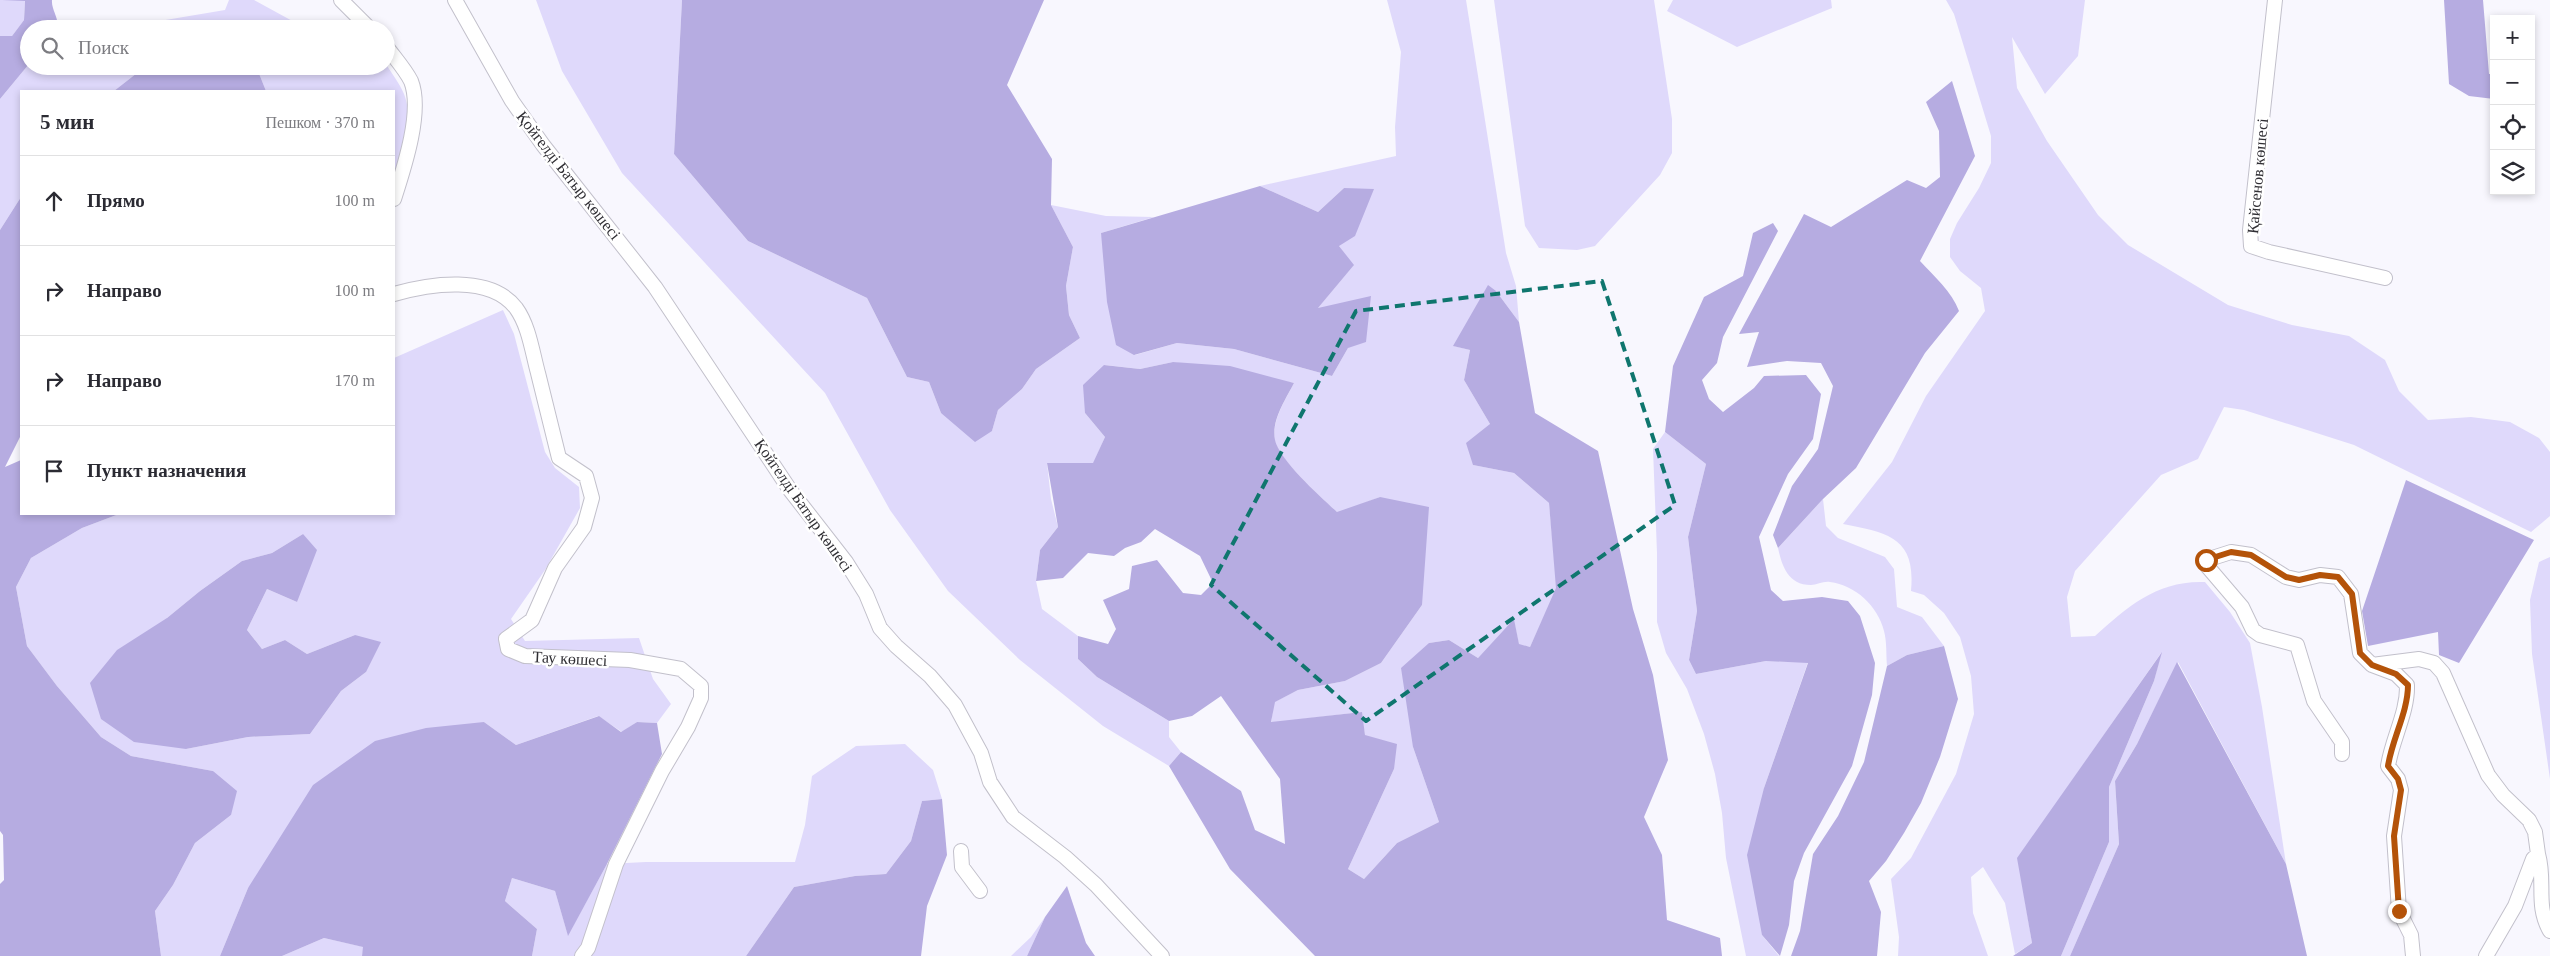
<!DOCTYPE html>
<html lang="ru">
<head>
<meta charset="utf-8">
<style>
  body { margin:0; font-family:"Times New Roman",serif; background:#f7f7f7; color:#2b2b33 }
  .controls { position:absolute; right:15px; top:15px; display:grid; overflow:hidden; border-radius:0px; box-shadow:0 2px 8px #0003 }
  .controls button { width:45px; height:45px; display:grid; place-items:center; padding:0; border:0; border-bottom:1px solid #e1e1e2; background:#fff; color:#2b2b33; font:25px sans-serif }
  .stop { position:absolute; width:15px; height:15px; margin:-11px; border:4px solid #b45309; border-radius:50%; background:#fff }
  .stop.end { background:#b45309; border-color:#fff; box-shadow:0 1px 5px #0008 }
  .list { margin:0; padding:0; list-style:none }
  h2 { display:flex; justify-content:space-between; align-items:center; height:65px; margin:0; padding:0 20px; font-size:21px }
  h2 small { font-size:16px; font-weight:400; color:#7c7c81 }
  .list li { display:grid; grid-template-columns:32px 1fr auto; gap:15px; align-items:center; box-sizing:border-box; height:90px; padding:0 20px; border-top:1px solid #e1e1e2 }
  .list b { display:block; font-size:19px; white-space:nowrap }
  .list em { font-size:16px; font-style:normal; color:#7c7c81 }
  .icon { flex:none; width:28px; height:28px; fill:none; stroke:currentColor; stroke-width:2; stroke-linecap:round; stroke-linejoin:round }
  .map { position:relative; flex:none; width:2550px; height:956px; overflow:hidden }
  .search { position:absolute; background:#fff; box-shadow:0 2px 8px #0003; left:20px; top:20px; width:375px; height:55px; display:flex; align-items:center; gap:12px; box-sizing:border-box; padding:0 18px; border-radius:28px; color:#7c7c81; font-size:19px }
  .panel { position:absolute; background:#fff; box-shadow:0 2px 8px #0003; left:20px; top:90px; width:375px; height:425px; border-radius:0px }
  .map>svg:first-child { display:block }
  .green { fill:#dfd9fb; fill-rule:evenodd }
  .forest { fill:#b6ace1 }
  .lines { fill:none; stroke-linecap:round; stroke-linejoin:round }
  .minor-casing { stroke:#c2c0cb; stroke-width:16 }
  .minor { stroke:#fff; stroke-width:14 }
  .route { stroke:#b45309; stroke-width:6 }
  .marked { fill:none; stroke:#0f766e; stroke-width:4; stroke-dasharray:10 6; stroke-linejoin:round }
  .labels { text-anchor:middle; stroke-width:5; stroke-linejoin:round; paint-order:stroke }
  .street-label { font-size:16px; fill:#302f34; stroke:#fff }
</style>
</head>
<body>
<div class="map">
<svg width="2550" height="956" viewBox="0 0 2550 956">
  <rect width="100%" height="100%" fill="#f8f7fe"/>
  <path class="green" d="M0,0H25L24,20L12,36H0Z
    M229,0H254L307,29H112L225,10Z
    M536,0H682L674,154L748,241L867,298L907,377L929,382L941,413L992,431L998,410L1022,389L1036,369L1080,338L1069,315L1066,286L1073,247L1051,205L1106,216L1154,217L1101,233L1135,355L1177,343L1234,349L1332,376L1348,348L1371,297L1317,309L1353,266L1339,246L1344,188L1318,212L1260,186L1396,156L1395,127L1401,52L1387,0H1466L1506,253L1516,286L1519,322L1496,291L1454,346L1470,350L1464,380L1490,424L1473,465L1514,473L1549,503L1557,588L1530,647L1519,645L1514,620L1478,658L1449,640L1429,643L1413,747L1439,822L1397,843L1364,879L1348,869L1394,769L1365,735L1361,712L1271,723L1274,702L1298,690L1345,681L1381,663L1422,605L1380,497L1338,513C1322,498 1279,460 1275,441C1271,421 1286,399 1294,383L1173,362L1140,369L1105,365L1085,413L1105,437L1093,464L1047,463L1051,499L1058,527L1040,550L1036,581L1042,609L1078,636V659L1097,677L1169,721V737L1181,752L1169,766L1103,726L1020,660L948,591L890,510L825,393L622,173L562,71Z
    M1494,0H1654L1672,119V153L1660,175L1595,246L1577,250L1539,248L1525,226Z
    M1673,0H1831L1832,8L1737,47L1667,11Z
    M1946,0H2085L2078,56L2045,94L2012,37L2017,88L2047,141L2098,215L2128,245L2228,305L2292,325L2349,336L2385,360L2399,391L2428,420L2471,417L2510,422L2539,438L2550,452V516L2531,532L2354,445L2244,410L2224,407L2198,459L2161,475L2075,571L2067,597L2071,637L2095,636C2128,606 2158,580 2205,582L2230,612L2250,643L2262,707L2286,864L2178,662L2137,744L2115,781L2119,844L2070,956H2061L2109,842V787L2154,681L2161,653L2018,858L2032,943L2015,954L2005,903L1983,867L1971,877L1973,913L1988,956H1898L1899,937L1891,879L1911,858L1956,774L1974,714L1971,676L1960,637L1944,613L1924,595L1911,591C1916,537 1888,533 1843,524L1892,462L1926,396L1985,311L1981,288L1960,271L1950,257V239L1957,223L1979,188L1991,163V136L1954,14Z
    M29,64V66H146L114,91H21V197L0,230V99Z
    M386,64C392,74 400,84 404,94C414,118 402,154 394,177V91H266L256,66H386Z
    M503,310L514,334L545,452L555,468L579,487L580,508L545,570L511,619L525,641L639,638L653,679L671,704L657,723L637,722L622,732L598,716L516,745L484,722L248,888L220,956H161L155,911L173,885L195,843L231,815L213,771L131,756L101,737L57,686L27,646L16,587L31,558L82,528L119,514H394V358ZM303,534L297,602L267,589L247,630L262,649L285,640L307,654L355,635L366,672L341,691L310,734L248,737L186,749L167,618L200,591L242,561L272,553Z
    M1665,432L1706,464L1688,537L1697,611L1689,660L1696,674L1766,661L1808,662L1764,788L1762,935L1779,956H1746L1726,858L1722,813L1715,774L1704,734L1687,689L1666,653L1657,622V553L1653,449Z
    M1823,499L1826,526L1838,538L1885,557L1894,569L1897,607L1922,617L1944,646L1907,655L1887,666C1886,655 1887,642 1884,631C1878,606 1855,585 1830,582C1823,581 1817,585 1811,585C1788,585 1782,566 1778,548Z
    M2550,557V779L2532,654L2530,600L2539,562Z
    M905,744L933,770L942,799L922,801L911,841L886,874L855,876L794,887L746,956H532L537,929L505,901L512,878L555,891L568,935L607,864L646,862H795L805,825L812,776L856,746Z
    M1045,917L1027,956H1011L1031,937Z
    M324,938L364,947L362,956H282Z"/>
  <path class="forest" d="M2,0H52C51,10 60,19 57,29H29V64L0,99V36H12L24,20L25,1Z
    M682,0H1044L1007,85L1052,159L1051,205L1073,247L1066,286L1069,315L1080,338L1036,369L1022,389L998,410L992,431L975,442L941,413L929,382L907,377L867,298L748,241L674,154Z
    M2444,0H2483L2489,74H2494V99L2469,96L2449,84Z
    M146,66H256L266,91H114Z
    M1952,81L1975,156L1920,261C1934,276 1952,292 1959,311L1925,353L1856,468L1823,499L1778,548L1773,535L1792,486L1818,449L1833,386L1821,363L1787,361L1747,367L1759,332L1739,334L1804,214L1831,227L1907,180L1926,188L1940,177L1939,131L1926,102Z
    M1260,186L1318,212L1344,188L1374,189L1355,236L1339,246L1354,265L1318,308L1371,296L1366,342L1348,348L1332,376L1234,349L1177,343L1134,355L1116,345L1107,302L1101,233Z
    M21,197V435L5,467L21,460V514H119L82,528L31,558L16,587L27,646L57,686L101,737L131,756L213,771L237,791L231,815L195,843L173,885L155,911L161,956H0V884L4,880L3,835L0,831V230Z
    M1773,223L1778,231L1723,337L1717,363L1702,380L1709,399L1723,412L1754,388L1764,376L1806,375L1821,394L1813,439L1788,474L1759,537L1771,590L1783,601L1822,597L1848,601L1860,616L1875,663L1872,695L1852,766L1804,853L1794,881L1789,925L1780,956L1762,935L1747,855L1764,788L1808,663L1766,661L1696,674L1689,660L1697,611L1688,537L1706,464L1665,432L1673,366L1704,297L1743,276L1753,233Z
    M1488,285L1496,291L1519,322L1535,413L1598,451L1633,609L1653,675L1668,760L1644,817L1662,855L1667,920L1720,938L1722,956H1315L1230,869L1169,766L1181,752L1241,791L1255,830L1285,844L1280,779L1221,696L1192,716L1169,721L1097,677L1078,659V636L1108,644L1116,629L1103,600L1129,589L1132,566L1157,560L1183,593L1201,595L1213,583L1200,556L1155,529L1141,542L1125,548L1114,556L1088,553L1063,578L1036,581L1040,550L1058,527L1047,463H1093L1105,437L1085,413L1083,385L1104,365L1140,369L1173,362L1230,366L1294,383C1286,399 1271,420 1275,440C1279,460 1322,498 1337,512L1380,497L1429,507L1422,605L1381,663L1345,681L1298,690L1275,702L1271,722L1362,712L1365,735L1397,744L1394,769L1348,869L1364,879L1397,843L1439,822L1413,747L1401,668L1429,643L1449,640L1478,658L1514,619L1519,644L1530,647L1556,588L1549,503L1514,473L1473,465L1466,443L1490,424L1464,380L1470,350L1453,346Z
    M2406,480L2534,540L2459,663L2439,655L2438,632L2368,646L2362,611Z
    M303,534L317,550L297,602L267,589L247,630L262,649L285,640L307,654L355,635L381,642L366,672L341,691L310,734L248,737L186,749L134,742L101,719L90,683L117,650L167,618L200,591L242,561L272,553Z
    M1944,646L1958,699L1940,757L1921,803L1904,833L1886,861L1869,881L1881,912L1877,956H1791L1800,931L1813,854L1838,816L1864,762L1887,666L1907,655Z
    M2162,652L2154,681L2109,787V842L2061,956H2013L2032,943L2017,858Z
    M2177,662L2286,864L2307,956H2070L2119,844L2115,781L2137,744Z
    M599,716L621,732L637,722L657,723L662,754L607,864L568,936L555,891L512,878L505,901L537,929L532,956H362L363,947L324,938L282,956H220L248,888L313,785L375,741L426,728L484,722L516,745Z
    M942,799L947,855L927,906L921,956H746L794,887L855,876L886,874L911,841L922,801Z
    M1067,886L1086,943L1095,956H1027L1045,917Z"/>
  <g class="lines">
    <defs>
      <path id="minor" d="M341,0L370,29
        M455,0L512,101L543,145L655,287L790,490L846,562L866,594L880,628L896,646L930,676L955,705L981,753L990,782L1013,817L1065,857L1096,885L1162,956
        M2275,0L2250,230L2251,246L2269,252L2385,278
        M386,46C394,57 405,69 411,81C423,111 404,168 394,199
        M394,294C429,284 490,274 516,308C529,326 532,351 538,373C545,401 552,430 559,458L586,476L592,498L584,527L555,568L532,620L506,639L508,649L525,656L630,660L681,669L701,686V698L688,727L662,771L616,864L588,948L582,956
        M2372,665L2396,674L2407,685C2408,712 2392,739 2388,766L2398,779L2401,790L2394,836L2399,911L2411,935L2413,956
        M2342,754V742L2314,701L2297,645L2260,635L2253,630L2242,607L2207,566L2206,560L2231,552L2251,555L2286,577L2299,580L2320,575L2338,577L2351,594L2360,653L2372,665L2419,659L2434,663L2443,673L2488,775L2503,795L2529,820L2535,832L2538,854
        M961,851L962,867L980,891
        M2486,956L2515,906L2533,859L2538,854C2546,882 2535,905 2550,931"/>
    </defs>
    <use href="#minor" class="minor-casing"/>
    <use href="#minor" class="minor"/>
  </g>
  <g class="lines">
    <path class="route" d="M2206,560L2231,552L2251,555L2286,577L2299,580L2320,575L2338,577L2352,594L2360,653L2372,665L2396,674L2408,685C2408,712 2392,739 2388,766L2398,779L2401,790L2394,836L2399,911"/>
  </g>
  <path class="marked" d="M1602,281L1675,505L1366,721L1211,585L1356,311Z"/>
  <g class="labels">
    <g class="street-label">
      <text transform="translate(569 175) rotate(52)" y="6">Қойгелді Батыр көшесі</text>
      <text transform="translate(2257 176) rotate(-85)" y="6">Қайсенов көшесі</text>
      <text transform="translate(804 505) rotate(55)" y="6">Қойгелді Батыр көшесі</text>
      <text transform="translate(570 658) rotate(3)" y="6">Тау көшесі</text>
    </g>
  </g>
</svg>
<div class="controls">
<button>+</button>
<button>−</button>
<button><svg class="icon" aria-label="locate" viewBox="0 0 24 24"><circle cx="12" cy="12" r="6"/><path d="M12 2v4M12 18v4M2 12h4M18 12h4"/></svg></button>
<button><svg class="icon" aria-label="layers" viewBox="0 0 24 24"><path d="M12 4l9 5-9 5-9-5zM3 14l9 5 9-5"/></svg></button>
</div>
<div class="stop" style="left:2206px;top:560px"></div>
<div class="stop end" style="left:2399px;top:911px"></div>
<div class="search"><svg class="icon" aria-label="search" viewBox="0 0 24 24"><circle cx="10" cy="10" r="6"/><path d="M15 15l6 6"/></svg>Поиск</div>
<section class="panel">
<h2>5 мин<small>Пешком · 370 m</small></h2>
<ul class="list">
<li><svg class="icon" aria-label="ahead" viewBox="0 0 24 24"><path d="M12 20V5M6 11l6-6 6 6"/></svg><div><b>Прямо</b></div><em>100 m</em></li>
<li><svg class="icon" aria-label="right" viewBox="0 0 24 24"><path d="M7 20v-9h11M14 6l5 5-5 5"/></svg><div><b>Направо</b></div><em>100 m</em></li>
<li><svg class="icon" aria-label="right" viewBox="0 0 24 24"><path d="M7 20v-9h11M14 6l5 5-5 5"/></svg><div><b>Направо</b></div><em>170 m</em></li>
<li><svg class="icon" aria-label="arrive" viewBox="0 0 24 24"><path d="M6 21V4h12l-3 4 3 4H6"/></svg><div><b>Пункт назначения</b></div></li>
</ul>
</section>
</div>
</body>
</html>
